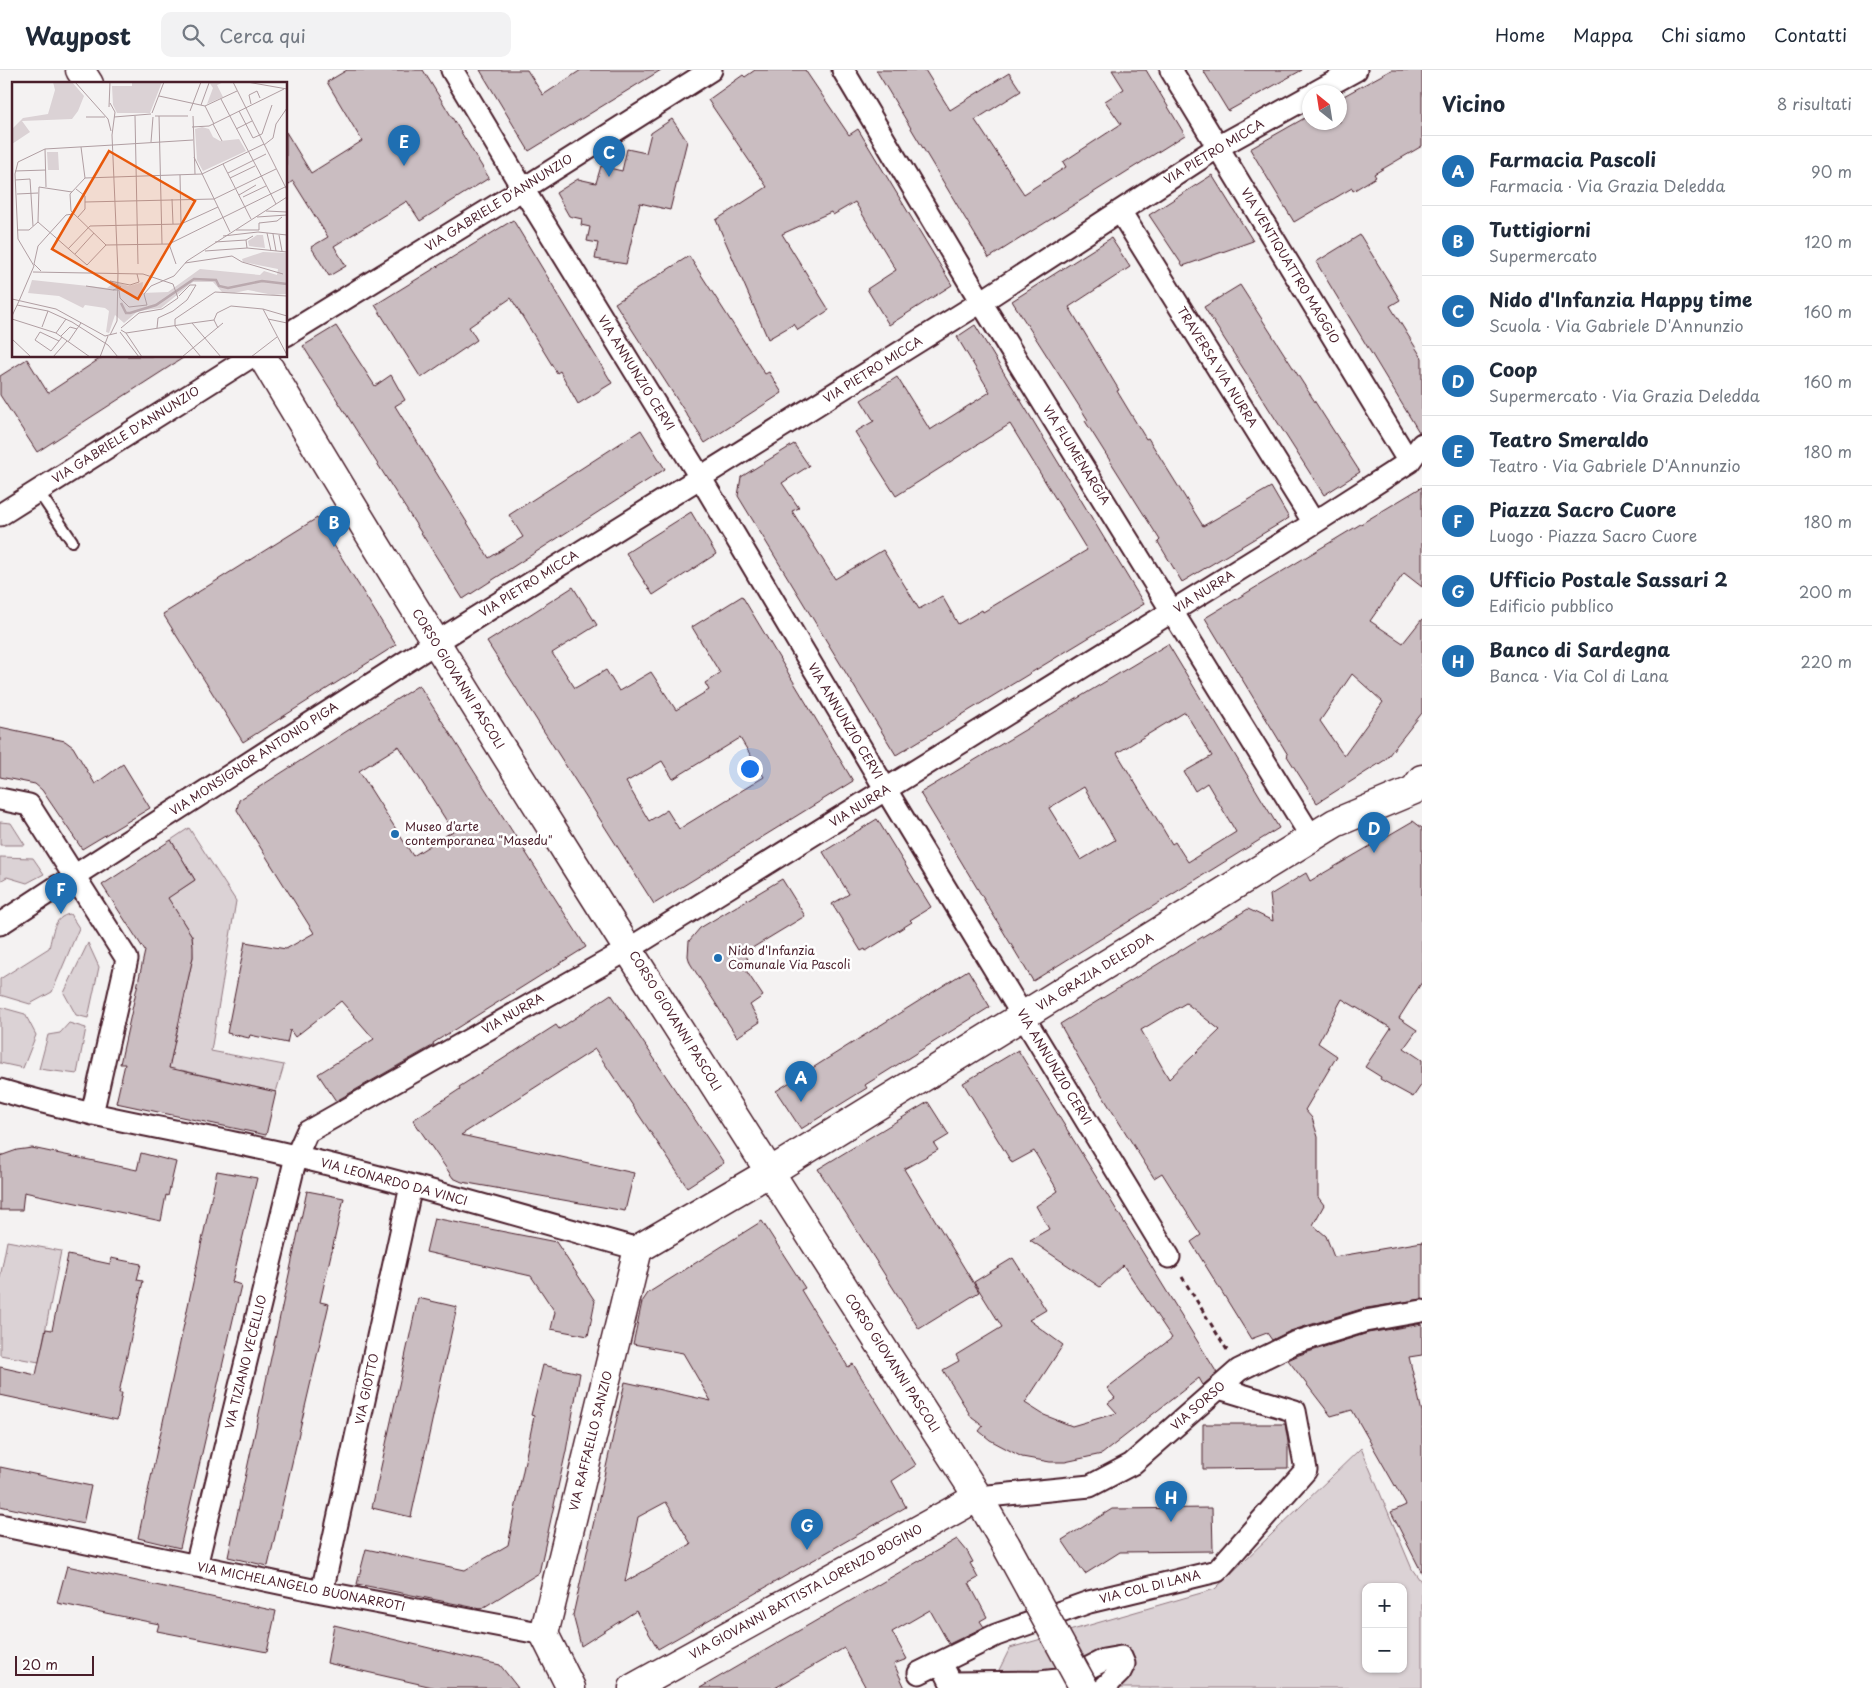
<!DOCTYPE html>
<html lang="it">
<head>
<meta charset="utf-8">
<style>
  body { margin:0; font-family:"Playpen Sans",sans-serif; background:#f2f2f3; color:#1f2937 }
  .controls { position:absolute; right:15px; bottom:15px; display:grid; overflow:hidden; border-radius:10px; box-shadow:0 1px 4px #0004 }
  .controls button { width:45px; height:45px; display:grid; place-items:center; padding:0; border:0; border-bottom:1px solid #e0e1e3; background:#fff; color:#1f2937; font:25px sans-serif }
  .compass { position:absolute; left:1302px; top:15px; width:45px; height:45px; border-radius:50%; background:#fff; box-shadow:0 1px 4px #0004; rotate:330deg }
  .scale { position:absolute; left:15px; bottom:12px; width:79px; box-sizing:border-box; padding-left:5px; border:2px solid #4a1f2b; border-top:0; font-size:14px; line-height:18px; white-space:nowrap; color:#4a1f2b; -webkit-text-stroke:4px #fff; paint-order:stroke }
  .you { position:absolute; left:749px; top:698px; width:18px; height:18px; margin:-12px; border:4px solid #fff; border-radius:50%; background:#1a73e8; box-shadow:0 0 0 8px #1a73e833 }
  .badge { display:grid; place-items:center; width:32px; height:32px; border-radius:50%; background:#1f6fb2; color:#fff; font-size:16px; font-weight:700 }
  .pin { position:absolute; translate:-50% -41px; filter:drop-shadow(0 1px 2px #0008) }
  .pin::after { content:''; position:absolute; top:26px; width:18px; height:15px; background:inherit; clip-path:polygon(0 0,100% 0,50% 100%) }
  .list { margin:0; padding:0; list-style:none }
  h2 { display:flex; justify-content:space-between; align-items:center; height:65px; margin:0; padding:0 20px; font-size:21px }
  h2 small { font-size:16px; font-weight:400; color:#747a83 }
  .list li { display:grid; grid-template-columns:32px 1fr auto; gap:15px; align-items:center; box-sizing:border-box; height:70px; padding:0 20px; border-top:1px solid #e0e1e3 }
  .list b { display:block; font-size:19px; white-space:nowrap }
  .list p { margin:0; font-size:16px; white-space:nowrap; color:#747a83 }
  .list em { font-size:16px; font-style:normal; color:#747a83 }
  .icon { flex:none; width:28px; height:28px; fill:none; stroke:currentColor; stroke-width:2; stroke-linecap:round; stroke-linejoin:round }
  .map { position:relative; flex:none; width:1422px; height:1618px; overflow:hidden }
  header { display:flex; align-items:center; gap:30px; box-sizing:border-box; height:70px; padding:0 25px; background:#fff; border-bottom:1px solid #e0e1e3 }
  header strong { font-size:24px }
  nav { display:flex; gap:28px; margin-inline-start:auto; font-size:18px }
  .search { width:350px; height:45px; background:#f2f2f3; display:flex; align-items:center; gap:12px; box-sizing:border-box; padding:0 18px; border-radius:10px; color:#747a83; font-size:19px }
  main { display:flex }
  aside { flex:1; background:#fff }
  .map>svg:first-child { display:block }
  .green { fill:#dbd2d5; stroke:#927880; fill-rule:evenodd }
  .building { fill:#cabdc1; stroke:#4a1f2b; fill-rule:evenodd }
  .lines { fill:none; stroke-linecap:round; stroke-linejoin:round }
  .lane-casing { stroke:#4a1f2b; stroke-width:14 }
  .street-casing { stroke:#4a1f2b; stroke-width:25 }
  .secondary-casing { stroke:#4a1f2b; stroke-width:31 }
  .path { stroke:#4a1f2b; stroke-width:3; stroke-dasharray:5 4; stroke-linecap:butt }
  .lane { stroke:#fff; stroke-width:10 }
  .street { stroke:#fff; stroke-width:21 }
  .secondary { stroke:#fff; stroke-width:28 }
  .secondary-bridge-casing { stroke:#4a1f2b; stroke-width:31; stroke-linecap:butt }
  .secondary-bridge { stroke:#fff; stroke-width:28 }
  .poi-dot { fill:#1f6fb2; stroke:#fff; stroke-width:2 }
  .labels { text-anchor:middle; stroke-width:5; stroke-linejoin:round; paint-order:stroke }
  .street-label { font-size:12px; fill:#4a1f2b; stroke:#fff }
  .poi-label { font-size:12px; fill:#4a1f2b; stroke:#fff; text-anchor:start }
  .inset-river { fill:none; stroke:#baa9ae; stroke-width:2.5 }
  .inset-road { fill:none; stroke:#b09ea2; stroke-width:1 }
  .view { fill:#e8590c; fill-opacity:0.15; stroke:#e8590c; stroke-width:2.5 }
  .inset-edge { fill:none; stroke:#4a1f2b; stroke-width:2.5 }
</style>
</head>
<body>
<header>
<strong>Waypost</strong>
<div class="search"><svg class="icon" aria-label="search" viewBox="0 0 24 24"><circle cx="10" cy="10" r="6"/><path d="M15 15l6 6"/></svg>Cerca qui</div>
<nav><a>Home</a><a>Mappa</a><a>Chi siamo</a><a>Contatti</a></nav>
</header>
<main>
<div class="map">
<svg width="1422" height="1618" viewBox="0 0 1422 1618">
  <rect width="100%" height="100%" fill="#f4f2f2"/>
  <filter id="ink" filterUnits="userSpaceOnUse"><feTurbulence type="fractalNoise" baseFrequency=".02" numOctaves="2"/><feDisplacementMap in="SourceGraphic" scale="10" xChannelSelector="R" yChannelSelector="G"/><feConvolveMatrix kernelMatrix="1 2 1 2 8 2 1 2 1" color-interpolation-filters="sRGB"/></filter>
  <g filter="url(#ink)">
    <path class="green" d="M0,752L11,753L25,775H0Z
      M189,758L236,831L211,981L284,995L276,1022L181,1000L167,1006L193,887L192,866L162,820L178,821L195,810L171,770Z
      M0,787L33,788L44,804L27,813L7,807L0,811Z
      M70,844L79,858L52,922L30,934L0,925V909L49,878C53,863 53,847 70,844Z
      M88,873L99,897L88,948L76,945L64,923Z
      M0,937L25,944L36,965L23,998L0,993Z
      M69,953L86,958L77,1004L39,999L48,965L60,963Z
      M7,1171L61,1181L39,1292L0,1285V1208Z
      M1361,1378L1412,1499L1422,1513V1618H990L1010,1578L1215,1519ZM1366,1517H1403V1599H1366Z"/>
    <path class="building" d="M347,0H423L489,108L420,151L407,131L334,176L346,196L329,206L311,177L328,167L293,111L286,116V62L311,103L362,71L327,12Z
      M480,0H527L543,25L581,0H661L529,81Z
      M755,0H805L849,65L858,59L952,215L889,255L867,219L896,200L855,132L833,145L831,142L782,164L829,240L798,260L794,254L768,269L716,150L767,117L708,30L743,5L745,7Z
      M876,0H925L950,40L1009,3L1021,21L975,50L1024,124L1066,97L1063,92L1121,54L1105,31L1124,19L1112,0H1146L1185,65L989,188Z
      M1203,0H1302L1228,41Z
      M1391,0H1422V76L1374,104L1376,107L1353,121L1352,118L1294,152L1250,79L1310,45V52H1340V28Z
      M672,49L687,71L670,140L640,133L626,194L595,189L598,173L587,171L590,157L581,155L582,149L569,146L556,123L578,109L596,113L601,96L622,101L627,79L646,83L651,63Z
      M1212,105L1253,171L1183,196L1149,145Z
      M513,150L612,313L578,334L560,301L557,303L511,228L469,257L477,270L421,308L375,235Z
      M1360,165L1400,230L1390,236L1422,288V362H1419L1316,192Z
      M1111,168L1130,197L1069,237L1119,320L1117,321L1146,369L1148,368L1203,456L1271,417L1289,448L1182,512L1158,472L1160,470L1085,351L1088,350L1012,231Z
      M689,186L765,304L769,302L782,323L705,373L615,233Z
      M1240,215L1360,402L1324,425L1204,237Z
      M975,255L1144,534L896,685L738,426L741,407L794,374L809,396L782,413L799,438L792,441L835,509L883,480L919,539L942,526L958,554L982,540L983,542L1087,480L1010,354L896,426L855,362L874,351L861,330L897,307L930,360L990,322L957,267Z
      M336,256L375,316L391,305L405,330L395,336L489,488L523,467L509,445L641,360L665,399L463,529L303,276Z
      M104,286H186L37,382L0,325V306L27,289L48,323Z
      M1422,417V517L1404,503L1370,551L1403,573L1422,549V643L1385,690L1317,733L1287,686L1288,685L1205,548ZM1352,604L1383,632L1344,686L1320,651Z
      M691,442L716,484L653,525L626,483Z
      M317,448L396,575L243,672L163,544Z
      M573,517L597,555L552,583L575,618L606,600L619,621L651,602L676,640L709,620L705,613L720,603L692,557L742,526L853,711L654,834L487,572ZM740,668L764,707L679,759L667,740L649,751L626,712L662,691L673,709Z
      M1168,574L1279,758L1033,911L920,723ZM1185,642L1212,686L1184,702L1195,721L1207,713L1236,762L1188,792L1175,772L1172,774L1117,683ZM1084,717L1115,770L1081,790L1049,738Z
      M419,615L586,877L433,973L434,975L336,1031L318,1004L374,969L341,931L295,967L290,960L287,973L250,965L249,968L227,963L245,872L286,879L314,863L237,740L239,730ZM399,676L453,761L413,786L359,701Z
      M0,657L65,671L73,677L95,714L123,694L150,738L82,779L42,720L35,714L0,707Z
      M877,749L931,837L910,850L912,852L866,881L865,879L861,881L832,834L849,824L823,782Z
      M1413,751L1422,758V912L1399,948L1417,960L1404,978L1422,990V1014L1413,1027L1380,1009L1381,1007L1365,997L1391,958L1342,929L1318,973L1337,986L1305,1040L1312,1048L1318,1067V1127L1324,1135L1313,1155L1326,1166L1334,1187L1422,1172V1229L1361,1239L1290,1261L1272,1270L1267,1263L1251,1269L1191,1172L1201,1165L1162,1103L1154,1108L1080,990L1060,954L1248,839L1273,851L1270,825L1306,803L1310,811ZM1186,933L1220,960L1169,1009L1141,960Z
      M171,770L195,810L168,828L192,866L193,876V887L169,998L276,1022L266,1065L116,1033L125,994H120L145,881L102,815Z
      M782,809L805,846L744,883L748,889L741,893L763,926L750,935L760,952L737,967L690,893L688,886L689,871L700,858Z
      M968,900L990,937L865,1015L867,1018L801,1059L776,1021Z
      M611,924L724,1093L687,1117L595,979L461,1065L634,1103L625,1141L462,1112L453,1108L413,1050L460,1019L459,1017L556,955L559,959Z
      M1018,980L1217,1303L1203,1315L1199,1308L1102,1384L1065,1392H1050L1022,1387L990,1370L979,1361L983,1356L972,1348L943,1300L959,1291L956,1285L1002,1257L974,1212L1013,1188L1046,1240L1029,1250L1063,1275L1025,1333L1044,1345L1072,1356L1117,1343L1108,1333L1115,1328L1107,1318L1172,1268L1123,1195L1100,1217L1030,1170L1049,1159L1036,1136L1058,1121L1034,1081L1012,1093L963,1013Z
      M928,1032L949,1065L934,1074L938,1080L904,1099L979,1222L919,1259L818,1099Z
      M32,1078L137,1100L141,1083L176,1092L168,1126L166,1125L161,1151L24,1122L22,1140H0V1086L17,1080Z
      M217,1101L257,1108L232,1212L241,1215L180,1478L138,1468Z
      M307,1121L344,1128L320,1232L329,1234L268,1496L228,1487Z
      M434,1148L556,1172L595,1231L588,1266L551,1259L555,1242L531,1206L426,1182Z
      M762,1151L805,1218L801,1220L848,1297L853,1294L916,1395L892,1411L906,1437L658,1579L636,1541L581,1576L573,1545L625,1312L711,1331L683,1283L633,1274L642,1232L648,1223ZM666,1432L691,1474L625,1512L638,1447Z
      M68,1185L110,1194L111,1188L141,1194L137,1210L143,1211L119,1323H122L117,1350L0,1325V1297L36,1305L46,1259L52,1260Z
      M418,1228L457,1237L411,1447L372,1438Z
      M1422,1254V1285L1409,1287L1422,1342V1503L1391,1442L1406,1435L1352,1340L1331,1346L1288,1290L1299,1285L1368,1263Z
      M543,1295L580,1303L566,1381L539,1503L481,1539L357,1514L366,1479L465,1500L508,1475L534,1346L531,1345Z
      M1203,1354H1285L1288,1372V1398L1203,1399Z
      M0,1397L91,1416L83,1454L0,1436Z
      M1212,1438L1213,1481L1120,1482L1085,1504L1062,1470L1112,1439Z
      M957,1469L967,1481L973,1492L970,1493L978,1508L969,1513L987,1547L980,1551L984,1557L949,1574L930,1540L892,1562L907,1589L894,1594L905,1618H866L844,1578L775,1618H700Z
      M67,1496L276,1541L267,1582L157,1561L159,1554L57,1533Z
      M334,1555L500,1595L518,1618H437L327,1593Z"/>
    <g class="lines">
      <defs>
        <path id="lane" d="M38,421L72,471"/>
        <path id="street" d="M452,0L523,119L700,407L886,720L1169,1187
          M843,0L981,232L1312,768
          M1171,0L1409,392
          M1316,22L1356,0
          M1120,141L1314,453
          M286,265L523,119L711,0
          M0,445L252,286
          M0,729L29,735L127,889L92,1044
          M74,806L435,573L981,232L1218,77L1310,26
          M0,854L58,816
          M0,1020C89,1047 182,1061 273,1081C396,1109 517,1145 638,1179
          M978,1427L1090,1416L1132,1394L1239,1300L1294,1273L1365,1251L1422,1241
          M0,1455L322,1522L544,1564
          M196,1496L296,1087L307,1062L629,879L1314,453L1409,392L1422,374
          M322,1522L411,1116
          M941,1593L951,1613L1040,1612L1067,1609L1104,1590L1121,1587L1124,1594L1120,1602L1104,1618
          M919,1603L996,1565L1089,1532L1217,1501L1306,1400L1295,1341L1219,1318"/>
        <path id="secondary" d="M80,0L89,14
          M262,286C492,672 736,1049 978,1427L1006,1475
          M571,1618L544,1564L638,1179L770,1102L1335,753L1414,720L1422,709
          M633,1618L978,1427"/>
      </defs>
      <use href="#lane" class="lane-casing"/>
      <use href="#street" class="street-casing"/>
      <use href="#secondary" class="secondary-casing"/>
      <path class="path" d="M1182,1207L1227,1280"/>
      <use href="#lane" class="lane"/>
      <use href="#street" class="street"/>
      <use href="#secondary" class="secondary"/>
      <defs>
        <path id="secondary-bridge" d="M1006,1475L1084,1618"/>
      </defs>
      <use href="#secondary-bridge" class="secondary-bridge-casing"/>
      <use href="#secondary-bridge" class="secondary-bridge"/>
    </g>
  </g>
  <g class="poi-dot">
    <circle cx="395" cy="764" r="5"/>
    <circle cx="718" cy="888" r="5"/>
  </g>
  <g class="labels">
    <g class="street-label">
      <text transform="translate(1214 82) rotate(-31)" y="4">VIA PIETRO MICCA</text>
      <text transform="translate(499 133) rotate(-32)" y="4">VIA GABRIELE D'ANNUNZIO</text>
      <text transform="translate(1290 196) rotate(59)" y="4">VIA VENTIQUATTRO MAGGIO</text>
      <text transform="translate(1217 297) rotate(58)" y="4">TRAVERSA VIA NURRA</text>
      <text transform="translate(873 300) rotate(-32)" y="4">VIA PIETRO MICCA</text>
      <text transform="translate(636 303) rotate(58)" y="4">VIA ANNUNZIO CERVI</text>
      <text transform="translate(126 365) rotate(-32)" y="4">VIA GABRIELE D'ANNUNZIO</text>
      <text transform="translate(1076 385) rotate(58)" y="4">VIA FLUMENARGIA</text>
      <text transform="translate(529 514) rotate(-32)" y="4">VIA PIETRO MICCA</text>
      <text transform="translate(1204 522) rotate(-32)" y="4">VIA NURRA</text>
      <text transform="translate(458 609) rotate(58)" y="4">CORSO GIOVANNI PASCOLI</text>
      <text transform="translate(845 651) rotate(59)" y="4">VIA ANNUNZIO CERVI</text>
      <text transform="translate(254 689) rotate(-33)" y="4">VIA MONSIGNOR ANTONIO PIGA</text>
      <text transform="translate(860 736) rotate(-32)" y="4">VIA NURRA</text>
      <text transform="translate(1095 902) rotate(-32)" y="4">VIA GRAZIA DELEDDA</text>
      <text transform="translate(513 944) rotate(-30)" y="4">VIA NURRA</text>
      <text transform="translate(675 951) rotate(58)" y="4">CORSO GIOVANNI PASCOLI</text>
      <text transform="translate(1054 997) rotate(59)" y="4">VIA ANNUNZIO CERVI</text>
      <text transform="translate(394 1112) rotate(15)" y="4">VIA LEONARDO DA VINCI</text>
      <text transform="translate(246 1292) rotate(-76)" y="4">VIA TIZIANO VECELLIO</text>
      <text transform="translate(892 1293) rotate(57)" y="4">CORSO GIOVANNI PASCOLI</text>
      <text transform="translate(367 1319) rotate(-78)" y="4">VIA GIOTTO</text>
      <text transform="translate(1198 1336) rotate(-41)" y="4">VIA SORSO</text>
      <text transform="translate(591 1371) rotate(-76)" y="4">VIA RAFFAELLO SANZIO</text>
      <text transform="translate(301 1517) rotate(11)" y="4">VIA MICHELANGELO BUONARROTI</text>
      <text transform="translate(1150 1517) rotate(-14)" y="4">VIA COL DI LANA</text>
      <text transform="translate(806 1522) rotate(-29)" y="4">VIA GIOVANNI BATTISTA LORENZO BOGINO</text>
    </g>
    <g class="poi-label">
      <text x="405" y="761">Museo d'arte<tspan x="405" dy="14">contemporanea "Masedu"</tspan></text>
      <text x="728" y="885">Nido d'Infanzia<tspan x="728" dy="14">Comunale Via Pascoli</tspan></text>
    </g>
  </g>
  <g transform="translate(12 12)">
    <rect width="275" height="275" fill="#f4f2f2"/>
    <path d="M41,0H60L72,14L66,29L60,37L10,39L18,50L0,62V47L11,36L36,32L43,8ZM120,0H150L138,31H105L101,23L100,4H120ZM197,0H212L205,3L211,15L195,22L201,6ZM190,45L197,47L201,55L208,59L227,57L234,69L191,89L185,78L183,47ZM35,70H46L47,88H36ZM245,153H251L253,166L237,164L236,159ZM251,170L275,171V212L261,213L236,208L222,211L210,210L201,200H181L149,226L126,229L112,241L103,233L97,251L94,250L97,229L93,226L73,223L71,226L47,214L16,211L20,198L95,206L103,200L117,204L131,200L130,211L156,210L188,187L248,193L252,189L265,193L266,187L231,180L230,177Z" fill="#dbd2d5"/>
    <path class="inset-river" d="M109,221L114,231H118L144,223L182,197L204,198L207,204L216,206L250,199L275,202"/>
    <path class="inset-road" d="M63,0L96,37L99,49M221,0L275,108M235,0L275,7M147,14L193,24L225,9M209,17L264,122M239,22L237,13L245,9L248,16M189,23L197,1M193,24L202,42M97,25L98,0M178,29L189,0M227,29L241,56L250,52L260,23M140,31L152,0M123,34L126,182M143,34H176M147,34L150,162M181,34L183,92M74,35H93M102,35L139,32M201,42L210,59M180,45L197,44L272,7M224,47L240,39M139,60L141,35M101,63L181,58M252,63L261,56L264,42L275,26M69,65L73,96L58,112L59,129L94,163L157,162L275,104M33,67L34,105M182,75L218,150M211,82L239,137M3,89L34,88M216,91L254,72M168,93L169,142M73,96L190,92L252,62M218,96L243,84M3,98L18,97L21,144M64,107L73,114V127L66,135M5,112L26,111M227,113L244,103M231,115L254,104M160,117L161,142M73,120L202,117L264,87M254,129L275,130M245,135L275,133M26,140L27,105L60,110M26,140L75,183M5,148H17L26,140M224,148H247V141L265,139L270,135M255,151L259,169M261,152L264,169M267,153L270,169M211,154L246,150L275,153M203,160L234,158M157,162L164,182M235,166L234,158L241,154M56,167L78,144L169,142L206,125M193,169L235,166L275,170M63,172L82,151M173,181L220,174L230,180L271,192M75,183L94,163M29,189L22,182L26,164L54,133L61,132M21,190L131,192L161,202L166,216L150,227L127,231L109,246M98,199L118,203L127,200L125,192M74,204L101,208L109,205L98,199M101,208H107L108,216L117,225L135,223L132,212L139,204L162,194L175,179L275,115M0,217L44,227L93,254L105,251M7,219L22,184L6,157L3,92L6,80L33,67L101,63M5,223L36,229L60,240L96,263L106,275M251,227L275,273M0,234L7,219M0,237L44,251L78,275M256,237L275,241M180,241L202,238M30,245L36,229M145,246L146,236L161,229L175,218L184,203H178L167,214M206,246L202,238L205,231L219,224L251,227L275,234M109,248L114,251L180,241L209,275M108,250L127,275M44,251L54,237M114,251L130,275M98,253L105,239L106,190L100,53L103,30L98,21M49,254L58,245L65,247M0,257L19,275M47,259L39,269L23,258L28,250L47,259L50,255M56,260L69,241M41,275L55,259M88,275L96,254M170,275L211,241M189,275L163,244V237L203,210L275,214M239,275L265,255"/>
    <path class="view" d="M97,69L183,119L126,217L40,167Z"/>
    <rect width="275" height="275" class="inset-edge"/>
  </g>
</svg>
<div class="controls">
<button>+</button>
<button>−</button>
</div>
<svg class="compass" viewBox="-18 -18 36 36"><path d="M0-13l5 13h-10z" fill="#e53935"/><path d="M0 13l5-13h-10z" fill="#747a83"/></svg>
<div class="scale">20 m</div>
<div class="you"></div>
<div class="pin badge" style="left:801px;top:1032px">A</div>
<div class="pin badge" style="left:334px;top:477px">B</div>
<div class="pin badge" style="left:609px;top:107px">C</div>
<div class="pin badge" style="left:1374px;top:783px">D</div>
<div class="pin badge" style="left:404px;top:96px">E</div>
<div class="pin badge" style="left:61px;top:844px">F</div>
<div class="pin badge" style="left:807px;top:1480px">G</div>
<div class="pin badge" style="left:1171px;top:1452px">H</div>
</div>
<aside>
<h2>Vicino<small>8 risultati</small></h2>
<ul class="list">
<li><span class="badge">A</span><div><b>Farmacia Pascoli</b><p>Farmacia · Via Grazia Deledda</p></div><em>90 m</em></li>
<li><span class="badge">B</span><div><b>Tuttigiorni</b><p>Supermercato</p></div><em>120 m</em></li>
<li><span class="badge">C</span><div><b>Nido d'Infanzia Happy time</b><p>Scuola · Via Gabriele D'Annunzio</p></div><em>160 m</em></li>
<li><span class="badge">D</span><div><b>Coop</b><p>Supermercato · Via Grazia Deledda</p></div><em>160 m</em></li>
<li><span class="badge">E</span><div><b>Teatro Smeraldo</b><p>Teatro · Via Gabriele D'Annunzio</p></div><em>180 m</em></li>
<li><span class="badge">F</span><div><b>Piazza Sacro Cuore</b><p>Luogo · Piazza Sacro Cuore</p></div><em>180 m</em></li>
<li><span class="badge">G</span><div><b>Ufficio Postale Sassari 2</b><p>Edificio pubblico</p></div><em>200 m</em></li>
<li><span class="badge">H</span><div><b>Banco di Sardegna</b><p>Banca · Via Col di Lana</p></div><em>220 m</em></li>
</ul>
</aside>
</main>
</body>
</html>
